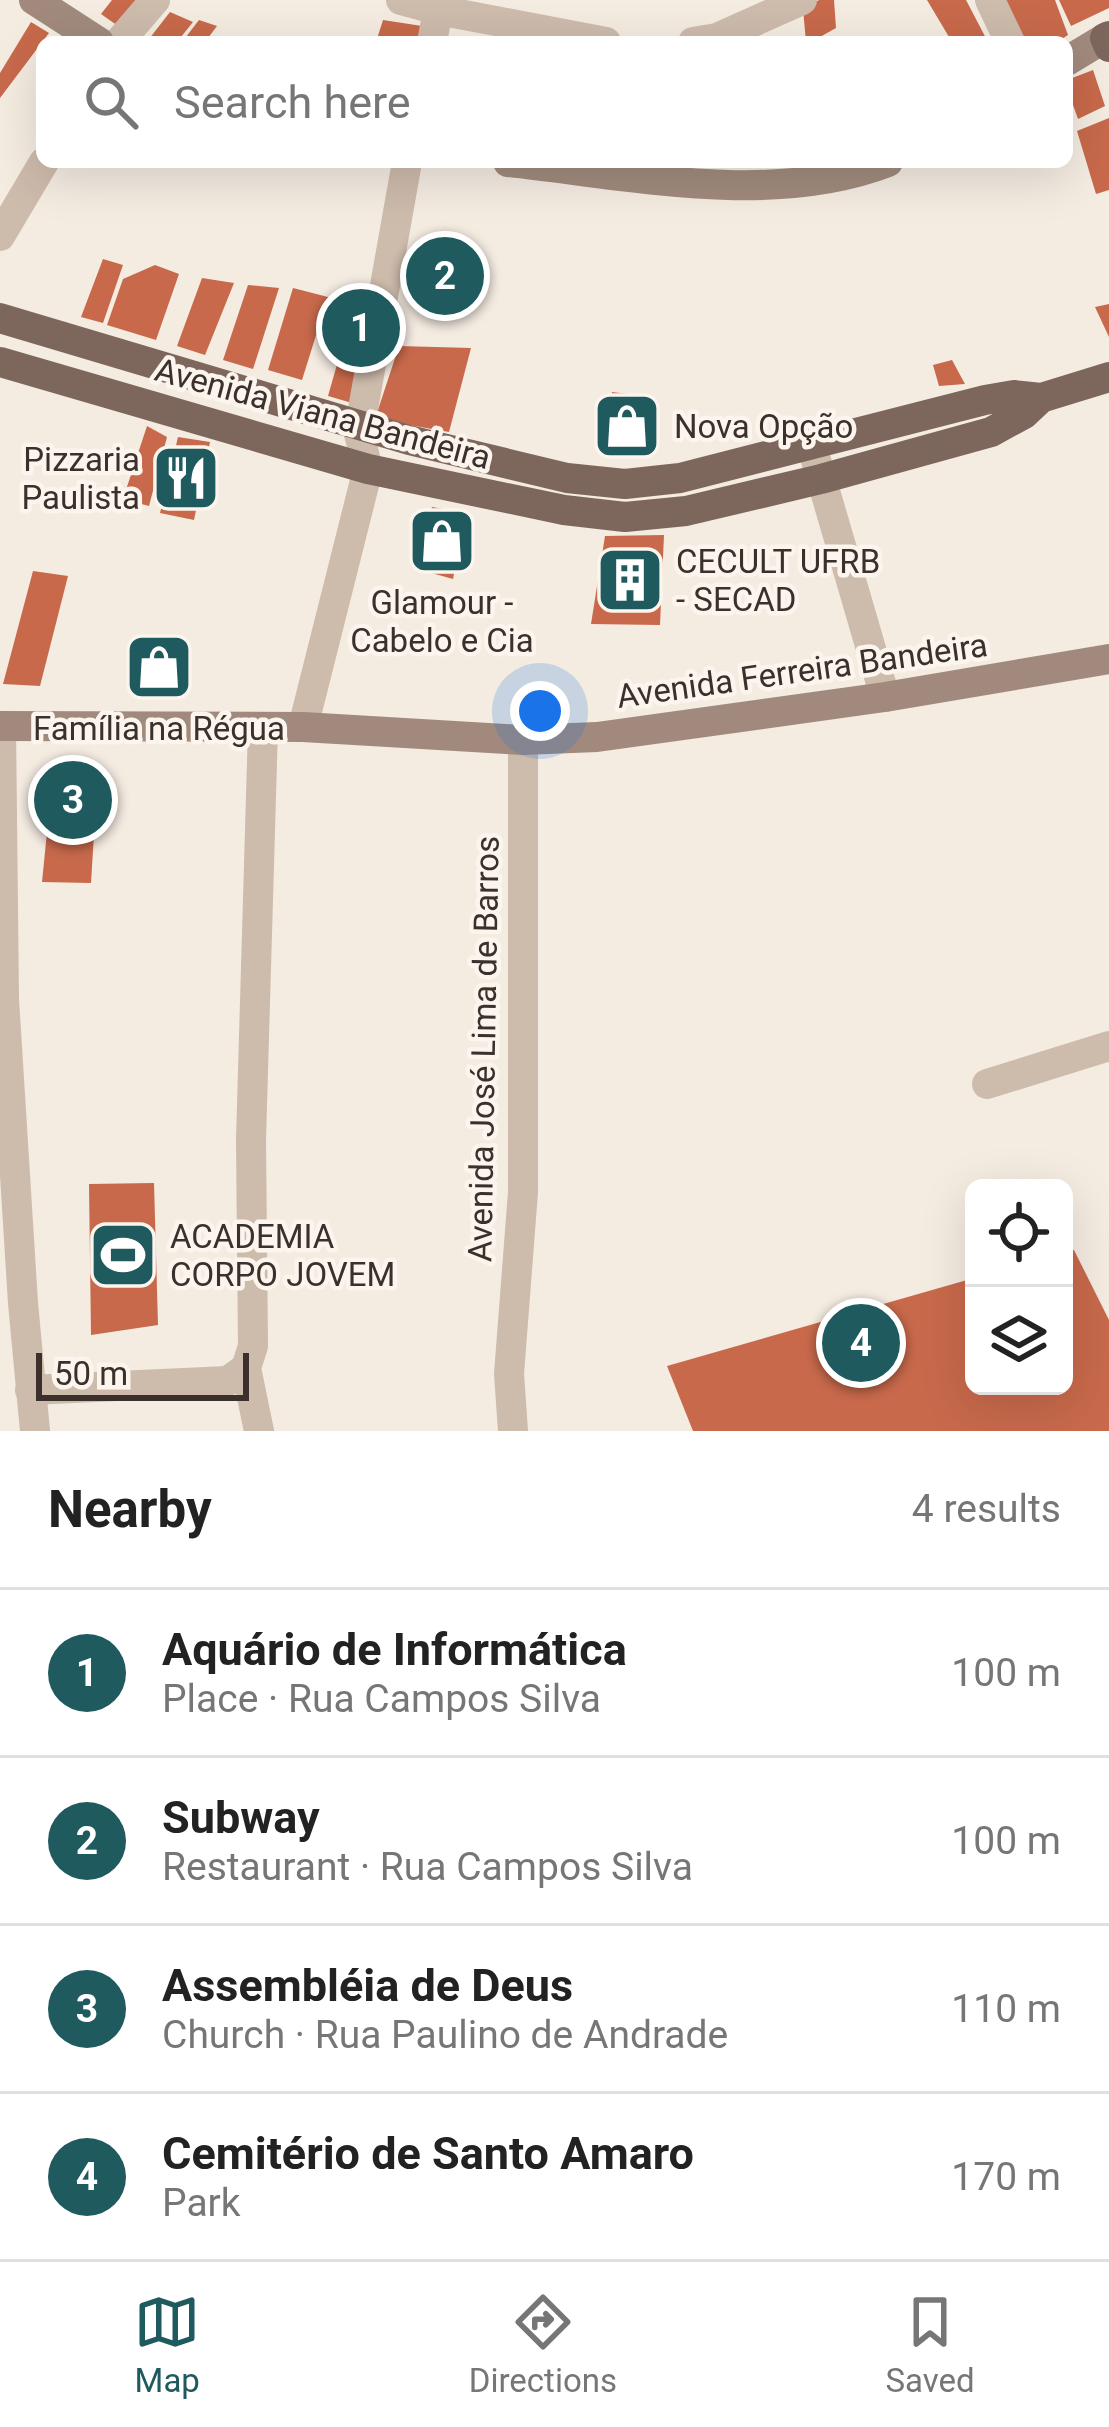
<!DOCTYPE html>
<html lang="en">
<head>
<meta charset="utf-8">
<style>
  body { margin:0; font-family:Roboto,sans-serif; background:#f6f6f6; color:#222 }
  .controls { position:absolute; right:36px; bottom:36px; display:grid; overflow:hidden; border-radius:18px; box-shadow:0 12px 48px #0002 }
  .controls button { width:108px; height:108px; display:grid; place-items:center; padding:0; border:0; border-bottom:3px solid #e0e0e0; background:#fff; color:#222; font:60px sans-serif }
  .scale { position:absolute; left:36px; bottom:30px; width:213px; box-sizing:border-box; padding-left:12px; border:6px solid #3b302b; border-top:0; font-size:33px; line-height:42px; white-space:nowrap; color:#3b302b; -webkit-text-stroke:9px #fbf5ee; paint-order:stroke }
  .you { position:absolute; left:540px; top:711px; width:42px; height:42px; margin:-30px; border:9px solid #fff; border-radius:50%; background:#1a73e8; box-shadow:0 0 0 18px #1a73e833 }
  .badge { display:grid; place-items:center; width:78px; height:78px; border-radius:50%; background:#1f5a5e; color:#fff; font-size:39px; font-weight:700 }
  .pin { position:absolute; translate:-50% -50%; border:6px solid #fff; box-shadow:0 3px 12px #0006 }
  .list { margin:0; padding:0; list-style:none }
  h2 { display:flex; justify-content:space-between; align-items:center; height:156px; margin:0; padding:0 48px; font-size:51px }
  h2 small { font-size:39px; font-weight:400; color:#767676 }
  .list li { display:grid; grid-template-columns:78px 1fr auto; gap:36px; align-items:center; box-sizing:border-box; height:168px; padding:0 48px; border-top:3px solid #e0e0e0 }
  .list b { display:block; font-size:45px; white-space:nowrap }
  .list p { margin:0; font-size:39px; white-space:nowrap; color:#767676 }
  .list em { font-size:39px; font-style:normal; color:#767676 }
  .icon { flex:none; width:66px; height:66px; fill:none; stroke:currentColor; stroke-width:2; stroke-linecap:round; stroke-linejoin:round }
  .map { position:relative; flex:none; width:1109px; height:1431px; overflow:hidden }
  .search { position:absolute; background:#fff; box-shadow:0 12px 48px #0002; left:36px; right:36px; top:36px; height:132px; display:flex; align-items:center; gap:30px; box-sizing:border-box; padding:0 42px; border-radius:18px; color:#767676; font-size:45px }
  .sheet { height:828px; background:#fff }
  nav { display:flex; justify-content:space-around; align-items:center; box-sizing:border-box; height:168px; border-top:3px solid #e0e0e0; background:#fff; font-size:33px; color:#767676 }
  nav a { display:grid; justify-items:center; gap:6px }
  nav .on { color:#1f5a5e }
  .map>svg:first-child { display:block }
  .building { fill:#c8694b }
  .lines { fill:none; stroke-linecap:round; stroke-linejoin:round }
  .street { stroke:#cdbbac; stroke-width:30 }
  .secondary { stroke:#a18a7d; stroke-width:30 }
  .primary { stroke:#7d675c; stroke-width:30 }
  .labels { text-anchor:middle; stroke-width:9; stroke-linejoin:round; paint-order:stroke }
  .street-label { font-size:33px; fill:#3b302b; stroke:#fbf5ee }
  .poi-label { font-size:33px; fill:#3b302b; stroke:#fbf5ee; text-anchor:start }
</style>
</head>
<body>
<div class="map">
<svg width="1109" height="1431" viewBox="0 0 1109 1431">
  <rect width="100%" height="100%" fill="#f4ebe1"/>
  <path class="building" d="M112,0H139L118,26L101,14Z
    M819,0H834L836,28L811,42H806L803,9Z
    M927,0H966L988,42H952Z
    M1002,0H1055L1068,35L1057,42H1020Z
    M1059,0H1109V8L1071,26Z
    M170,12L193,22L177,42H156L149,39Z
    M199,20L217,26L205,42H182Z
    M383,20L422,26L419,42H376Z
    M31,22L49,33L0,98V73Z
    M1093,70L1105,106L1078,119L1067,88V80Z
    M1109,118V190L1096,194L1077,131Z
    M424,256L474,269L471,293L415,284Z
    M103,259L123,265L103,323L81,317Z
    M155,265L179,274L156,340L107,325L123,279Z
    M202,278L234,283L205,355L177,346Z
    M248,285L279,288L253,369L223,360Z
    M293,288L328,297L302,380L268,370Z
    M1109,304V337L1095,307Z
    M352,313L373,318L367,341L346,336Z
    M344,340L368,345L352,403L328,396Z
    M399,346L471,348L449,432L375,419Z
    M952,360L965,384L939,386L933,365Z
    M612,392L644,396V457H607Z
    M147,426L167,437L149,506L123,499Z
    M178,437L210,442L194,520L160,513Z
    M432,507L466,513L453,579L417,569Z
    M664,535L660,625L591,624L605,536Z
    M33,571L68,576L40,686L3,684Z
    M161,644L173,646L158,689H145Z
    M98,769L91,883L42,882L53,772Z
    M154,1183L158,1325L91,1335L89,1184Z
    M1074,1250L1109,1320V1431H693L667,1366L974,1278V1386H1064V1253Z"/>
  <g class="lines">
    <path class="street" d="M401,0L438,10L606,42
      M990,0L1010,42
      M119,42L155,0
      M432,42L440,0
      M693,42L717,38L802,0
      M0,236L44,162
      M811,443L885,697
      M1,726L4,999L23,1303L35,1431
      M303,727L368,469L359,434L360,426L407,162
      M987,1084L1109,1046
      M246,1368L259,1431
      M30,1390L228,1381L246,1368L253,1346L251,1140L263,727
      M513,1431L509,1374L523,1192V740"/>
    <path class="secondary" d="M34,0L99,42
      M1067,61L1105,38
      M508,162C628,175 772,207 888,162
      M0,726L303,727L523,740L597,737L885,697L1109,659"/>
    <path class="primary" d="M1109,36L1105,38L1109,47
      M0,318L409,440L567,478L625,484L680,478L985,400L1014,395L1041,398L1109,377
      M0,362L368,469L564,510L625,517L686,511L821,479L991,432L1024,414L1041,398"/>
  </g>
  <defs>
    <symbol id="shop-square" viewBox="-11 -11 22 22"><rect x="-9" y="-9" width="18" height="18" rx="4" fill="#1f5a5e" stroke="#fbf5ee"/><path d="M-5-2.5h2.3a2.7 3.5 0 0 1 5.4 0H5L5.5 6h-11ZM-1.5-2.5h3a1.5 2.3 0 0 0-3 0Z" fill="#fff"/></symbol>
    <symbol id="restaurant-square" viewBox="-11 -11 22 22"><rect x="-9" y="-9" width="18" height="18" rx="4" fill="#1f5a5e" stroke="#fbf5ee"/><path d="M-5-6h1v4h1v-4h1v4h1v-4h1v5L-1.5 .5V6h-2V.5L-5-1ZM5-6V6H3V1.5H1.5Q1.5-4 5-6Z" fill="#fff"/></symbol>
    <symbol id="building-square" viewBox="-11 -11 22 22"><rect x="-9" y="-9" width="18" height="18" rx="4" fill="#1f5a5e" stroke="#fbf5ee"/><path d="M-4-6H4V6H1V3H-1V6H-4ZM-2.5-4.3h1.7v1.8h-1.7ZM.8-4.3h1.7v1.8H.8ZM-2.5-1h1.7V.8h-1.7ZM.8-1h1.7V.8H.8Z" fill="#fff"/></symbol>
    <symbol id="stadium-square" viewBox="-11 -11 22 22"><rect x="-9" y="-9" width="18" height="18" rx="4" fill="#1f5a5e" stroke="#fbf5ee"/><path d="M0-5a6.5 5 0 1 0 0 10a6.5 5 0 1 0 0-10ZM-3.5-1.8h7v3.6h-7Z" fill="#fff"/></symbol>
  </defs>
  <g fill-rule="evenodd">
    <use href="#shop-square" x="589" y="388" width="76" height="76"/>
    <use href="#restaurant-square" x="148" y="440" width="76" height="76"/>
    <use href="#shop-square" x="404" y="503" width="76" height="76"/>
    <use href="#building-square" x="592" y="542" width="76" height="76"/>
    <use href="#shop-square" x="121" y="629" width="76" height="76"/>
    <use href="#stadium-square" x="85" y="1217" width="76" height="76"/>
  </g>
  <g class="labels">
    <g class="street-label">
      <text transform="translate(323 413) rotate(15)" y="12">Avenida Viana Bandeira</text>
      <text transform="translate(802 670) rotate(-8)" y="12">Avenida Ferreira Bandeira</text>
      <text transform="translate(483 1049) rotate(-89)" y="12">Avenida José Lima de Barros</text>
    </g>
    <g class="poi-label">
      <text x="674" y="438">Nova Opção</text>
      <text x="140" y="471" text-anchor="end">Pizzaria<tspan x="140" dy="38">Paulista</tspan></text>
      <text x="676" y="573">CECULT UFRB<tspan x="676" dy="38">- SECAD</tspan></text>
      <text x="442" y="614" text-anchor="middle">Glamour -<tspan x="442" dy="38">Cabelo e Cia</tspan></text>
      <text x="159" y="740" text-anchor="middle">Família na Régua</text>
      <text x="170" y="1248">ACADEMIA<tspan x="170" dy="38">CORPO JOVEM</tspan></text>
    </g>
  </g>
</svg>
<div class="controls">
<button><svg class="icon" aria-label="locate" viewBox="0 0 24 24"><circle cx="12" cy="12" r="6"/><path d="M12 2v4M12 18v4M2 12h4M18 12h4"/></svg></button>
<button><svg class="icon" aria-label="layers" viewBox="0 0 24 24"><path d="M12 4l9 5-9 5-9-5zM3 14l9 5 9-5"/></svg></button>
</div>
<div class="scale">50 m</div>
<div class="you"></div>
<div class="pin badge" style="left:361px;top:328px">1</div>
<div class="pin badge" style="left:445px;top:276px">2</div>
<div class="pin badge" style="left:73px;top:800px">3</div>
<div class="pin badge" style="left:861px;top:1343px">4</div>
<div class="search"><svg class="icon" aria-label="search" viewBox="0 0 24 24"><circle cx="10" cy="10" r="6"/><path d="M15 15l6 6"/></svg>Search here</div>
</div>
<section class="sheet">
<h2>Nearby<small>4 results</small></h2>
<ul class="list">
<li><span class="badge">1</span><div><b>Aquário de Informática</b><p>Place · Rua Campos Silva</p></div><em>100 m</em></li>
<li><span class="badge">2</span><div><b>Subway</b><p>Restaurant · Rua Campos Silva</p></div><em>100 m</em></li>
<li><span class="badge">3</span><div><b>Assembléia de Deus</b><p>Church · Rua Paulino de Andrade</p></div><em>110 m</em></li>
<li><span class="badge">4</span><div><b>Cemitério de Santo Amaro</b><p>Park</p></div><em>170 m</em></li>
</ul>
</section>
<nav>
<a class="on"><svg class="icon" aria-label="map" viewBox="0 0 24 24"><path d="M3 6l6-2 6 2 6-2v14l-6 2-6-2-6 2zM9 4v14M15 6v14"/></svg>Map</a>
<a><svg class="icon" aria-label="directions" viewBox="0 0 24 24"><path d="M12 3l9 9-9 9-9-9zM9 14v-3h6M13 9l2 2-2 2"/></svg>Directions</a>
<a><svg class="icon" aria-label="saved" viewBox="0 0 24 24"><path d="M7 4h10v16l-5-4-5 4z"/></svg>Saved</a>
</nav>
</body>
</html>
